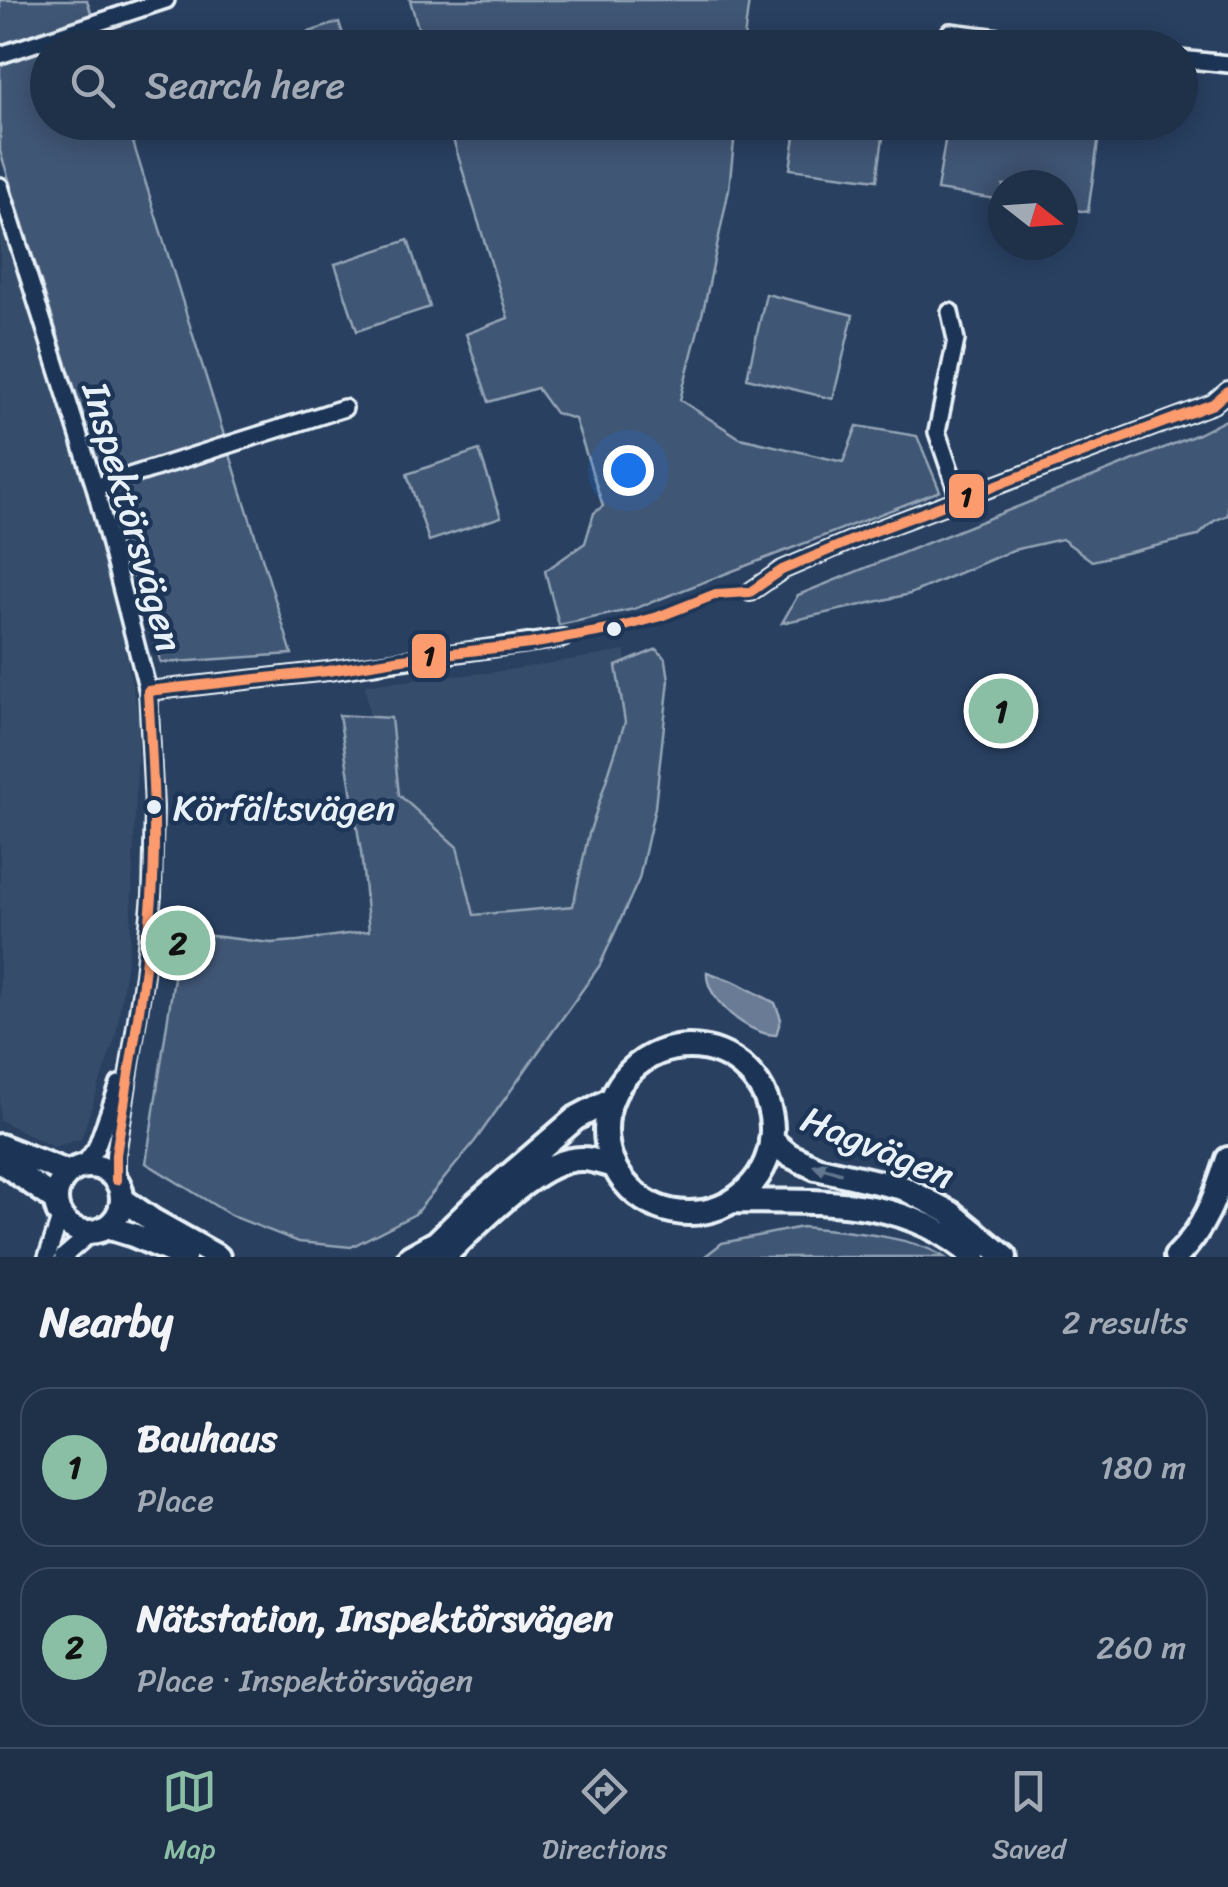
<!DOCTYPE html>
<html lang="en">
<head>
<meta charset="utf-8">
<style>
  body { margin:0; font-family:Sriracha,sans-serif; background:#2c3c53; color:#f1f3f6 }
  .compass { position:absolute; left:988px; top:170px; width:90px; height:90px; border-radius:50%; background:#1f3049; box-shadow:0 5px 25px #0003; rotate:107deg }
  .you { position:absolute; left:628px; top:470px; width:35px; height:35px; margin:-25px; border:8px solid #fff; border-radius:50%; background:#1a73e8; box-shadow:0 0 0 15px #1a73e833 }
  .badge { display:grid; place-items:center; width:65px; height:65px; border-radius:50%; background:#8abfa5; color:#111; font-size:32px; font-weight:700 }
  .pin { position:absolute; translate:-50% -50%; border:5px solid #fff; box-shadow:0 2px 10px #0006 }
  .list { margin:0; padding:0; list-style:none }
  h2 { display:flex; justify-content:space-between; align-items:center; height:130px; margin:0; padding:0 40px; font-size:42px }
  h2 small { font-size:32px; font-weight:400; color:#a1a9b4 }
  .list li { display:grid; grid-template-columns:65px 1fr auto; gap:30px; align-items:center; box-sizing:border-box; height:160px; margin:0 20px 20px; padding:0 20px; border:2px solid #3c4b61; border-radius:30px }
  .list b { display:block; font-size:38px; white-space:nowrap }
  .list p { margin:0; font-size:32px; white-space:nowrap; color:#a1a9b4 }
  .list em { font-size:32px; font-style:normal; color:#a1a9b4 }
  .icon { flex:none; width:55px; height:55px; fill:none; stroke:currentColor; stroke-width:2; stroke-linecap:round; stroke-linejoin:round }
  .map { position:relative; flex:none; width:1228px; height:1257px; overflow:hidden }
  .search { position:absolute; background:#1f3049; box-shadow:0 5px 25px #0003; left:30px; right:30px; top:30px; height:110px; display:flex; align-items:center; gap:25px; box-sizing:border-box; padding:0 35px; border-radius:55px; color:#a1a9b4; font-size:38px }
  .sheet { height:490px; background:#1f3049 }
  nav { display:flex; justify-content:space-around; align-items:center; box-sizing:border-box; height:140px; border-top:2px solid #3c4b61; background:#1f3049; font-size:28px; color:#a1a9b4 }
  nav a { display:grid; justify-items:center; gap:5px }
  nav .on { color:#8abfa5 }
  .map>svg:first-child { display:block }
  .built { fill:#364d6b }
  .green { fill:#415774; stroke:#94a4b6; stroke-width:2.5 }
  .water { fill:#6b7c95; stroke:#9dabbd; stroke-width:2.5 }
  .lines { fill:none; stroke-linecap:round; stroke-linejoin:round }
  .street-casing { stroke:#e8f1f8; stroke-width:22 }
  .secondary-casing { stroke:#e8f1f8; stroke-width:30 }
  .street { stroke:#1d3557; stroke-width:15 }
  .secondary { stroke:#1d3557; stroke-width:22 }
  .bus-1-casing { stroke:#1d3557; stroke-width:18 }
  .bus-1 { stroke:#fc9b6d; stroke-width:10 }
  .oneway { fill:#64778f }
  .bus-dot { fill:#e8f1f8; stroke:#1d3557; stroke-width:4 }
  .labels { text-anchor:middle; stroke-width:9; stroke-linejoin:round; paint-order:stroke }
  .bus-label { font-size:36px; fill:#e8f1f8; stroke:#1d3557; text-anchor:start }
  .street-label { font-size:38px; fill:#e8f1f8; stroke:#1d3557 }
  .line-badge { stroke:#1d3557; stroke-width:4 }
  .pale-badge-label { font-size:28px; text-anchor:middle; font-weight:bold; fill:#111 }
</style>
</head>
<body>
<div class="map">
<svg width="1228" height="1257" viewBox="0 0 1228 1257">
  <rect width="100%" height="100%" fill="#294061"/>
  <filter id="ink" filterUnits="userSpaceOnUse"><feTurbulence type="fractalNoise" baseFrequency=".01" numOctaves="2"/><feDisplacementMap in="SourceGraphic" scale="20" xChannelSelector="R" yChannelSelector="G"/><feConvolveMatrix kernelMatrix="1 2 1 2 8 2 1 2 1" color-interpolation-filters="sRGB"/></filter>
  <g filter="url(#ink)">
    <path class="built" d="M0,223L104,548L139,719L130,940L116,1035L81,1139L53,1147L0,1120Z
      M625,651L628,723L589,932L402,939L365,685L495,672Z"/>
    <path class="green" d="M0,0H87L102,47L48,48V122L127,123L292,654L161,663L0,151Z
      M410,0H749L743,47L424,48Z
      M339,22L347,47H267V46Z
      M1061,122L1100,128L1088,212L1063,208V185H1003V200L937,190L948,123Z
      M448,123H736L729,189L705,303L680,400L740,438L843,462L857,426L917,436L940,491L634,609L559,625L545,571L585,543L594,513L603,506L575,419L555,413L537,388L489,402L466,334L508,318Z
      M797,123H885L877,180L790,169Z
      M408,240L430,307L357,331L335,264Z
      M766,294L853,315L833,399L747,378Z
      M1228,419V515L1214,521L1198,536L1092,561L1062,539L1013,550L910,594L782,623L798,595L1196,435Z
      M479,450L501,517L429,541L407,474Z
      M657,649L666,660L669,680L655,807L639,879L600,965L475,1141L415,1214L351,1247L299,1242L232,1216L146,1163L176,964L189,967L195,934L271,943L298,941L369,931L361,852L339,715L391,718L399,795L457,847L474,915L573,906L588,837L625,722L616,666Z
      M802,1227C843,1231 910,1235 944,1257H704L722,1243Z"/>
    <path class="water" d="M707,972L735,982L775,1003L781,1019L776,1035C748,1035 705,999 707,972Z"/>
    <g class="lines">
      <defs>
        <path id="street" d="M950,32L1083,48
          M0,55L166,0
          M1180,59L1228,64
          M0,186L95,487L148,691L154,807L152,895L144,974L116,1155V1180
          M950,312L956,340L937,432L960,500
          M95,487L344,408
          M750,592L782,570L869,533L1213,404L1228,391
          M148,691L328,671L563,638
          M82,1167L96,1148L119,1084
          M47,1257L61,1216
          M63,1257L92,1232"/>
        <path id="secondary" d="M606 1130a83 83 0 1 1 166 0a83 83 0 1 1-166 0Z
          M771,1140L789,1155L816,1168L903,1188L951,1213L1005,1257
          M0,1146L69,1173
          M0,1161L56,1200
          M56 1199a33 33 0 1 1 66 0a33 33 0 1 1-66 0Z
          M122,1199L152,1220L218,1257
          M733,1201C819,1202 906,1195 974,1257
          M107,1227L133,1235L184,1257
          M445,1255C478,1226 538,1157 583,1159C593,1159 604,1164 614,1166
          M410,1257L437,1242L476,1204L576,1118L612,1099
          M1176,1257C1204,1230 1216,1196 1228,1159"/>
      </defs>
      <use href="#street" class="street-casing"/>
      <use href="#secondary" class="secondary-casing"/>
      <use href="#street" class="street"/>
      <use href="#secondary" class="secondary"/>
      <defs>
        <path id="bus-1" d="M148,691L328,671L402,659L530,644L614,629L658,617L716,594L750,592L782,570L869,533L1213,404L1228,391
          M116,1180V1155C129,1069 146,984 152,897C157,829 152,760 148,691"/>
      </defs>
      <use href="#bus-1" class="bus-1-casing"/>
      <use href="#bus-1" class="bus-1"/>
    </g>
    <defs><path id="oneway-solid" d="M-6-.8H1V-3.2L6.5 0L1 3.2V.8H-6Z" transform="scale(2.5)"/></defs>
    <use class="oneway" href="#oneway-solid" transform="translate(827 1169) rotate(-164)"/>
  </g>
  <g class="bus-dot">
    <circle cx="614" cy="629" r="9"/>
    <circle cx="154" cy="807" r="9"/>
  </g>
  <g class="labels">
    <g class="bus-label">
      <text x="173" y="820">Körfältsvägen</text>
    </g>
    <g class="street-label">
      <text transform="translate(133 517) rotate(74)" y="13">Inspektörsvägen</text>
      <text transform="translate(878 1147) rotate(22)" y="13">Hagvägen</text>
    </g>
  </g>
  <g class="line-badge">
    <rect x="947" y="472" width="39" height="48" rx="10" fill="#fc9b6d"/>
    <rect x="410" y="632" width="38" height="48" rx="10" fill="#fc9b6d"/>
  </g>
  <g class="pale-badge-label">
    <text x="966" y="506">1</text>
    <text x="429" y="665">1</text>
  </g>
</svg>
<svg class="compass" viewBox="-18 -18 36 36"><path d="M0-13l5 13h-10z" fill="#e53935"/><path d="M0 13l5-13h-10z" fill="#a1a9b4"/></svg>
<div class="you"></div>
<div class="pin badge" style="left:1001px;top:711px">1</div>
<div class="pin badge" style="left:178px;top:943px">2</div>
<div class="search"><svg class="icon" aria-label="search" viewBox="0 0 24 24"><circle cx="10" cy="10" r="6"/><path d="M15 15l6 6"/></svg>Search here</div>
</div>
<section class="sheet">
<h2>Nearby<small>2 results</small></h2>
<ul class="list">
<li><span class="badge">1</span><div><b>Bauhaus</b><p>Place</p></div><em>180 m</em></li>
<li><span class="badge">2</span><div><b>Nätstation, Inspektörsvägen</b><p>Place · Inspektörsvägen</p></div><em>260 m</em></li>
</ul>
</section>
<nav>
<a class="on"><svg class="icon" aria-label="map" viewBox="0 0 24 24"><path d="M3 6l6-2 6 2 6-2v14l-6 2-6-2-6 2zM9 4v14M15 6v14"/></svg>Map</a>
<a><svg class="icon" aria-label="directions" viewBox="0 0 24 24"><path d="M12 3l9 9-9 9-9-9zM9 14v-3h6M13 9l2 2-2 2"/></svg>Directions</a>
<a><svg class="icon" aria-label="saved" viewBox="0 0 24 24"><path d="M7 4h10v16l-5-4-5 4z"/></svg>Saved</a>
</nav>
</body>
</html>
